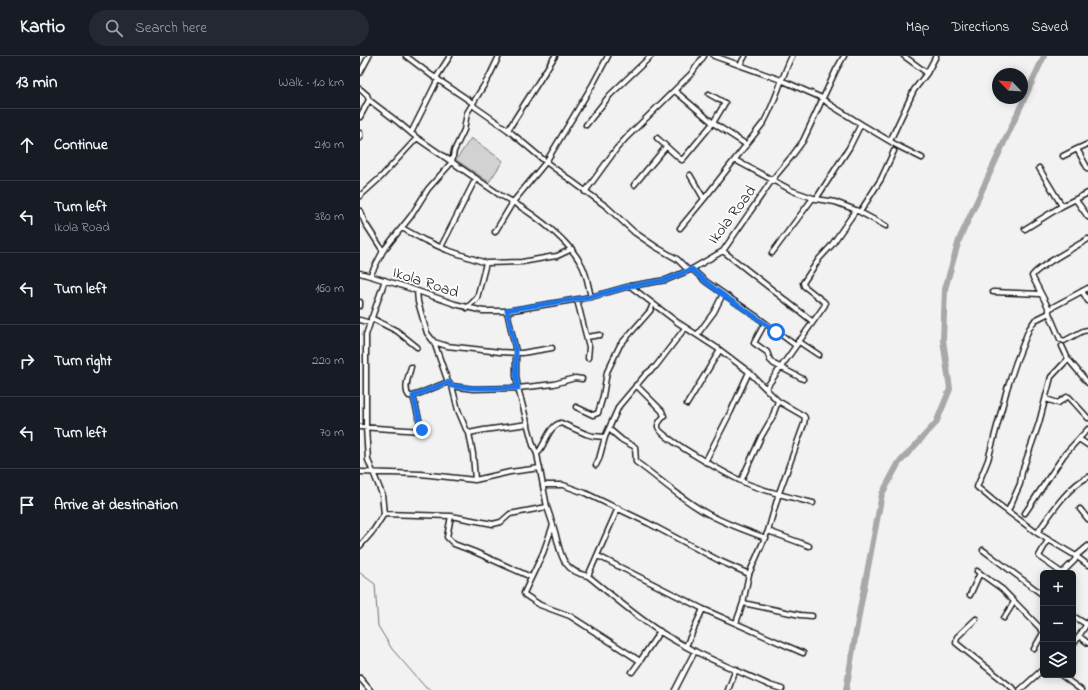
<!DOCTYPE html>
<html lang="en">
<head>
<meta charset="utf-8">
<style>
  body { margin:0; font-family:"Indie Flower",sans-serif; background:#242831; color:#f1f3f6 }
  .controls { position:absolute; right:12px; bottom:12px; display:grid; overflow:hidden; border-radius:6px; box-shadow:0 2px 10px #0003 }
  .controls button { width:36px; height:36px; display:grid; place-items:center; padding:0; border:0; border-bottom:1px solid #363941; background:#171b24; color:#f1f3f6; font:20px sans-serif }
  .compass { position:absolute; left:632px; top:12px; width:36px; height:36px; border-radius:50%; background:#171b24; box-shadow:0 2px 10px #0003; rotate:295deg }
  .stop { position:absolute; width:12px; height:12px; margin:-9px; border:3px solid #1a73e8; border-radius:50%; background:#fff }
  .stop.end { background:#1a73e8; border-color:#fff; box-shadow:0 1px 4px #0008 }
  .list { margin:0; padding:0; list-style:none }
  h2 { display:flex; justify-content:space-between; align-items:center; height:52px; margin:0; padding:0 16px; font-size:17px }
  h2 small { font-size:13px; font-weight:400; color:#9ea1a6 }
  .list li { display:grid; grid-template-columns:26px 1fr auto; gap:12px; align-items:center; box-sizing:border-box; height:72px; padding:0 16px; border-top:1px solid #363941 }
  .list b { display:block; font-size:15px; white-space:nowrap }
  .list p { margin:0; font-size:13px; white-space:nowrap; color:#9ea1a6 }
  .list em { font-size:13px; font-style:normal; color:#9ea1a6 }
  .icon { flex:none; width:22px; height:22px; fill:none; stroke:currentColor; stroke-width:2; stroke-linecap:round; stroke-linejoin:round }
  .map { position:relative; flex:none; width:728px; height:634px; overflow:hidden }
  header { display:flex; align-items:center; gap:24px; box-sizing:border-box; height:56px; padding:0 20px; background:#171b24; border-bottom:1px solid #363941 }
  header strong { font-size:19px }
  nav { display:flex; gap:22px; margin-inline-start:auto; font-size:14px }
  .search { width:280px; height:36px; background:#242831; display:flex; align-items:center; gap:10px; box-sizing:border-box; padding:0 14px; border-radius:22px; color:#9ea1a6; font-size:15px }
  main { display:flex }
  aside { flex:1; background:#171b24 }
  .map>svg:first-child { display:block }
  .green { fill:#d2d2d2; stroke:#777 }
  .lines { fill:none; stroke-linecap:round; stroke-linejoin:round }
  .stream { stroke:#707070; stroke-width:1 }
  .river { stroke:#a8a8a8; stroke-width:6 }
  .minor-casing { stroke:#1c1c1c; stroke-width:7 }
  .minor { stroke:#fff; stroke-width:4 }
  .route { stroke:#1a73e8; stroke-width:5 }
  .labels { text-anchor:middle; stroke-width:3.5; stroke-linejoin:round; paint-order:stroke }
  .street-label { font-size:16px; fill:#1c1c1c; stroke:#fff }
</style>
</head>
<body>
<header>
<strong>Kartio</strong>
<div class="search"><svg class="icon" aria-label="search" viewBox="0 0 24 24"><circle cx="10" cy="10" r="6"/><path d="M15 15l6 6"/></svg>Search here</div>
<nav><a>Map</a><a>Directions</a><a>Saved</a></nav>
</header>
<main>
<aside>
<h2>13 min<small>Walk · 1.0 km</small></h2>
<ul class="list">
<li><svg class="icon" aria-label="ahead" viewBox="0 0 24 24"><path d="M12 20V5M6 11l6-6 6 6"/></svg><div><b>Continue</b></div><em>210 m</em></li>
<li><svg class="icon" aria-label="left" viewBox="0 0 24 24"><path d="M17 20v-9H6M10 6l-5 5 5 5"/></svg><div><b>Turn left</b><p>Ikola Road</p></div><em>380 m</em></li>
<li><svg class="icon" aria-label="left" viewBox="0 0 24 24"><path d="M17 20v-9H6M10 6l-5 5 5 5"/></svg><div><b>Turn left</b></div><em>160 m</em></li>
<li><svg class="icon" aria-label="right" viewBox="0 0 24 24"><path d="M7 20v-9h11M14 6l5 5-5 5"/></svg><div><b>Turn right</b></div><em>220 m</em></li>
<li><svg class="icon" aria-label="left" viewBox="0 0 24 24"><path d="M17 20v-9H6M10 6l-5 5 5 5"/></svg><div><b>Turn left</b></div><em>70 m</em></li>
<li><svg class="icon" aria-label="arrive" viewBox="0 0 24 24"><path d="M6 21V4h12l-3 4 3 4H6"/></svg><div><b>Arrive at destination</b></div></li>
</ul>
</aside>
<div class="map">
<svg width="728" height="634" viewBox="0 0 728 634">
  <rect width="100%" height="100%" fill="#f2f2f2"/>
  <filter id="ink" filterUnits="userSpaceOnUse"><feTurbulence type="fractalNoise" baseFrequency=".025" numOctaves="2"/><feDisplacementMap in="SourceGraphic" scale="8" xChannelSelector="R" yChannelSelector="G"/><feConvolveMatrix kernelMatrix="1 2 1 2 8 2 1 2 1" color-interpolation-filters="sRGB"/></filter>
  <g filter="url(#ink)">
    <path class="green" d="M111,82L143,105L129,126L96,104Z"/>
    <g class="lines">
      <path class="stream" d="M0,517L15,528L18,570L32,593L66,632L71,634"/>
      <path class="river" d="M486,634L500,553L522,438L538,408L576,367L590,333L583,284L585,233L599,184L684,0"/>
      <defs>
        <path id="minor" d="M46,0L71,19L110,45L115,51L148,74L186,106L247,151L274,176L296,191L317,203L328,214
          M354,0L421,24L462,42L469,48L501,68L538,90L562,102
          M544,0L567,17
          M380,9L385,0
          M0,17L9,0
          M76,22L90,0
          M0,33L7,39L9,44L38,66L57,82L140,139C167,153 205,180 220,206C227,216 228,230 231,241
          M315,35L353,67L387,89
          M0,61L9,44
          M226,69L250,39L291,0
          M148,74L195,0
          M0,77V82
          M51,77L78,23
          M297,82L319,102L322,104L324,102L353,67L365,47L349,38
          M530,85L554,34L567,17L576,0
          M728,88L717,93L728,113
          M703,100L717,93
          M375,104L433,135L456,143L475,146L496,154L526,170
          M679,112L702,150
          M330,119L344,143
          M274,129L306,91
          M225,136L257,92L267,81L331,18L344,0
          M0,140L21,121L57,82
          M456,143L489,92L501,68
          M716,144L728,161
          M0,155L5,167L23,195
          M500,156L521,123L534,95
          M42,172L64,184L87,194L126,207L162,206L190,201L197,200L212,193
          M320,172L344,143L404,66C416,45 421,22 432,0
          M665,173L702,150L728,137
          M135,176L153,146L186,106L233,28L248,0
          M728,183C717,190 677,211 672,220L689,253V257L700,283L704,285L723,275L728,274
          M81,191L116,122
          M363,195L452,265
          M412,197L453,142
          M332,213L345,225L400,263L435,289
          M0,217L40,229L95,248L123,255H147L231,241L270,230L306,224L332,213L363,195L412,124L432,100L443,85L476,14L484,0
          M10,220L23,195L51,160L68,133L92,106L94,95L104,74L107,57L129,21L139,0
          M270,230L317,266L360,294L389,316L418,345L444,360L445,362L444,368L419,437L408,475L389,518L383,547L376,567
          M57,235L58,246L67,277L74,286L88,326L92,330L113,333L158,332L194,328L215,322L222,323
          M722,235L728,245
          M633,236L680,238
          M217,244L229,291L228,302
          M0,246V250
          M107,252L117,242L126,207
          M689,253L728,232
          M147,255L156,296V320L158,332L173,389L177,398L187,451L193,469L183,497L164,537L165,539L180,549L210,560L280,605L300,575
          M689,257L675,264L669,273L656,306L647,333L628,404L617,431L635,446L677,477L716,500L728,509
          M11,262L37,275L57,291
          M0,264L10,267
          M405,267L394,287L407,296L410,304L414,308L443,323
          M337,279L354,256L363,238
          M227,281L240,279
          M438,285L459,299
          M74,286L87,290L140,296L162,297L192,292
          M702,290L708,303L728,327
          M51,311C49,319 43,333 49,340H53L88,326
          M276,329L302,355L304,360C302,363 297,367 298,371C298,381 380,426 393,430C412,437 433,442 453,447
          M92,330L98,354L106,373L109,377L113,398L115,424
          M406,332L465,249V247L463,245L444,230L443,227L459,203L471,190L496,154
          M686,343L698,347L707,341H709L728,362
          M327,348L360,294
          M216,351L233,359L238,357L243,340L247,316L260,289L290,255L293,248
          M0,371L62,375L53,340
          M249,373L262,384L275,391L276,406C300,423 322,444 348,458C367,468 386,475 406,482
          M109,377L124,374L168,368
          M719,383L728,389
          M177,398C186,388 188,370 201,367L226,378L233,380L245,381L259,350L286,318L296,310L325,272
          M345,406L371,355L389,316
          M236,409L239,403L245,381
          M0,416L61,418L115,424L150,416L180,412
          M381,425L401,381L412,362L418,345
          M183,429H203L225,437L288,467L360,505L389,518
          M720,453L728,463
          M648,455L660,428L662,416L679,367L691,321L708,303
          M665,457L704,399L728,373
          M24,458L91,460L133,468L141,466L150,458L187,451
          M91,460L87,481L94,488L115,496L171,521
          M193,469C201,493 198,514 228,520C252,539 274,559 299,575C333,597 372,612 409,629L422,633
          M408,475L449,490
          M677,477C690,459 707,431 728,421
          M688,484L679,500L682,503L702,517L715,504L716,500L728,490
          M0,490L13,475L24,458L22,438L8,404L6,371V279L10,267L25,224
          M623,494L683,539
          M238,500L343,553L443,597
          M617,515L642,533L683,575
          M228,520L258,452
          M610,539L620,517
          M383,547L440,559L452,560
          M713,560L726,568
          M644,562L654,546
          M616,563L597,581L596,587L655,634
          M719,580L728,587
          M713,587L716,585L728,566
          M326,590L343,553
          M674,593L683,577
          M272,616L280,605
          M701,619L721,634
          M0,622L10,634
          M315,634L335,595
          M368,634L376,613
          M660,634L683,613"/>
      </defs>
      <use href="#minor" class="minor-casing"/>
      <use href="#minor" class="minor"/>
    </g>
  </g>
  <g class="lines" filter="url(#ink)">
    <path class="route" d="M62,374L53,340L88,326L92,330L113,332H158L156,320V296L147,254L230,241L270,230L306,224L332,213C356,238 389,254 416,276"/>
  </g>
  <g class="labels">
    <g class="street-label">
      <text transform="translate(371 158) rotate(-53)" y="6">Ikola Road</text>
      <text transform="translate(66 225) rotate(18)" y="6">Ikola Road</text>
    </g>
  </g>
</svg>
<div class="controls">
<button>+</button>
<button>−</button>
<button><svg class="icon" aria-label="layers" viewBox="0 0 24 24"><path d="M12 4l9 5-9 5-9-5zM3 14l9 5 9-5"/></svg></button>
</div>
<svg class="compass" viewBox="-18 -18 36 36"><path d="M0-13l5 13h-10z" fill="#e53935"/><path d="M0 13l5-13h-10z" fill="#9ea1a6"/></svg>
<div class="stop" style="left:416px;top:276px"></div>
<div class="stop end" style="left:62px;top:374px"></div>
</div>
</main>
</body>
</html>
